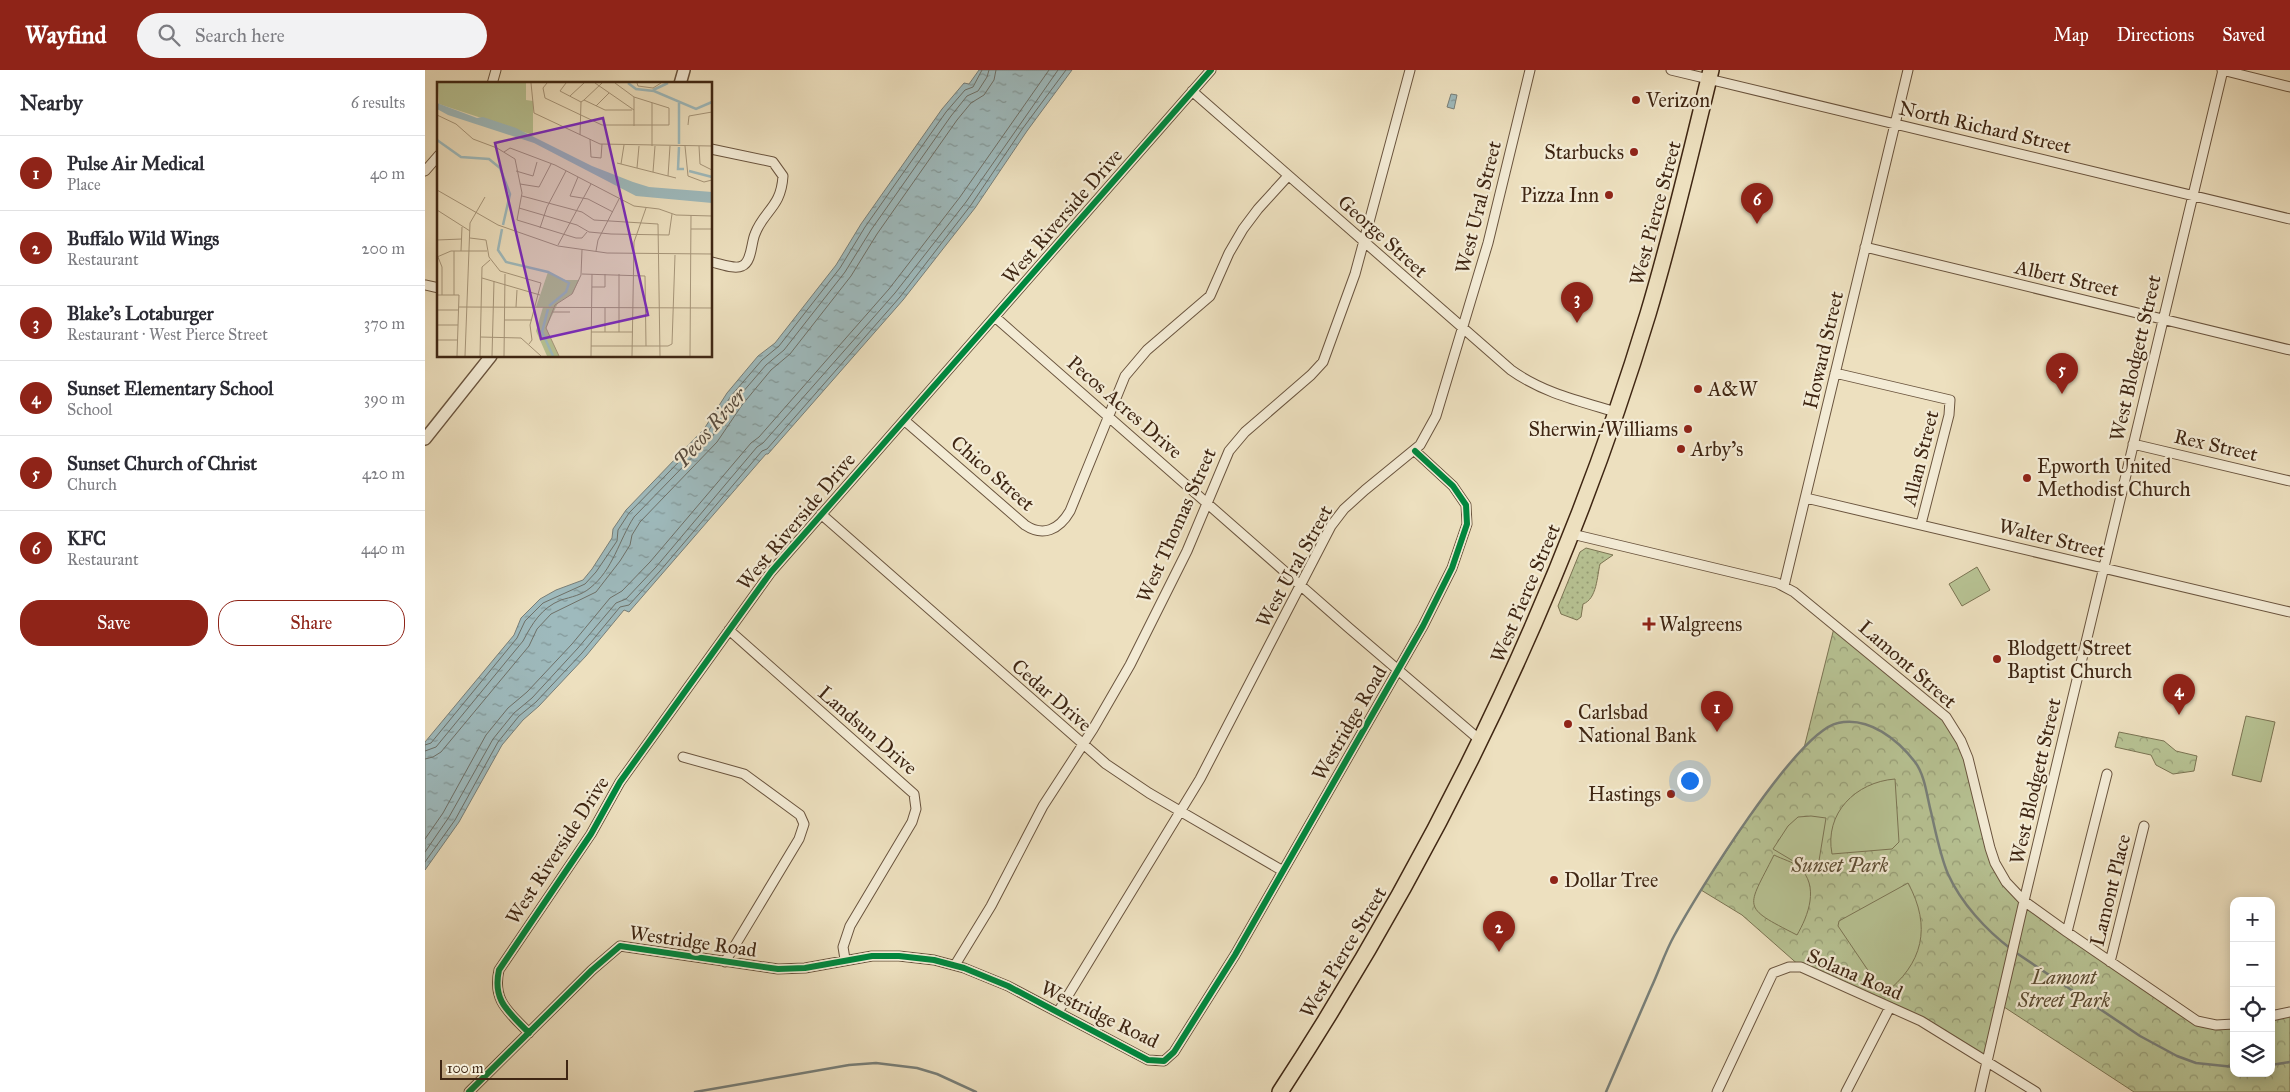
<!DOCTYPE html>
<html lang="en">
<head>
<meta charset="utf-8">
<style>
  body { margin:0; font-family:"IM FELL Great Primer",serif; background:#f2f2f3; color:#2b2b33 }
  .controls { position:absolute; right:15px; bottom:15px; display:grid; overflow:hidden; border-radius:10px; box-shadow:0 2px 12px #0003 }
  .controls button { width:45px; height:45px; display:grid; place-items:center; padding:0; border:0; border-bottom:1px solid #e1e1e2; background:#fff; color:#2b2b33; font:25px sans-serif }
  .scale { position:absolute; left:15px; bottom:12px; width:128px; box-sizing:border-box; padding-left:5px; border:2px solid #3f2613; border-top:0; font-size:14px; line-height:18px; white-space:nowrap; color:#3f2613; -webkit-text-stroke:4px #f3ebd5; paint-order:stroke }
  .you { position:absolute; left:1264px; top:710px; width:18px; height:18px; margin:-12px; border:4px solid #fff; border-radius:50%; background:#1a73e8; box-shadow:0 0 0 8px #1a73e833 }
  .badge { display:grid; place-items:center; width:32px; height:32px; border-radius:50%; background:#8f2418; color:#fff; font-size:16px; font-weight:700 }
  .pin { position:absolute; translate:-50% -41px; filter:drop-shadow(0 1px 2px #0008) }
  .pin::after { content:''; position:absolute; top:26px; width:18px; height:15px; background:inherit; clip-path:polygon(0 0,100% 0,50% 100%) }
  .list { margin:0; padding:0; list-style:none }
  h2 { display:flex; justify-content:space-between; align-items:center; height:65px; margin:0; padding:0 20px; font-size:21px }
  h2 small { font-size:16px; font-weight:400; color:#7c7c81 }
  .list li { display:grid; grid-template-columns:32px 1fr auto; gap:15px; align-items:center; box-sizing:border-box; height:75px; padding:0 20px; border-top:1px solid #e1e1e2 }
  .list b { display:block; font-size:19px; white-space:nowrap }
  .list p { margin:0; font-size:16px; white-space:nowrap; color:#7c7c81 }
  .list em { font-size:16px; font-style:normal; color:#7c7c81 }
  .actions { display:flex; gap:10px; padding:15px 20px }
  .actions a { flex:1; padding:11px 0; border:1px solid #8f2418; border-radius:20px; text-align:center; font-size:18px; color:#8f2418 }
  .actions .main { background:#8f2418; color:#fff }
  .icon { flex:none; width:28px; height:28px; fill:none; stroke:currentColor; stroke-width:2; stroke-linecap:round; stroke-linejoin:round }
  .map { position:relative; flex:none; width:1865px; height:1022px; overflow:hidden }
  header { display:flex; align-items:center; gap:30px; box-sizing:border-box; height:70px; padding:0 25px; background:#8f2418; color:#fff }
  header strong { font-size:24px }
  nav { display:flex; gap:28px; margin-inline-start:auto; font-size:18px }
  .search { width:350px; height:45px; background:#f2f2f3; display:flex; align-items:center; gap:12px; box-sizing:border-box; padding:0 18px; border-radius:28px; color:#7c7c81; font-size:19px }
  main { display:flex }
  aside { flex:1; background:#fff }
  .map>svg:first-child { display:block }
  .grass { fill:url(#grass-dots); stroke:#7b7453 }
  .park { fill:url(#park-crowns); stroke:#7b7453 }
  .pitch { fill:#b7c293; stroke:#7b7453 }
  .water { fill:url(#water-ripples); stroke:#787f79 }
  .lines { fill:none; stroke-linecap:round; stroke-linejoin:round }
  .shore { stroke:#6e7068; stroke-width:1 }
  .stream { stroke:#787f79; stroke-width:2.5 }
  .minor-casing { stroke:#6a543e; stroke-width:11 }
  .tertiary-casing { stroke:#6a543e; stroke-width:14 }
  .trunk-casing { stroke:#3f2613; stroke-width:18 }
  .minor { stroke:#f3ebd5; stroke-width:9 }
  .tertiary { stroke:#f3ebd5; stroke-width:11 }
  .trunk { stroke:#ede0bf; stroke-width:15 }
  .cycleway-casing { stroke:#f3ebd5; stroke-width:9 }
  .cycleway { stroke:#00873e; stroke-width:6 }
  .poi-dot { fill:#8f2418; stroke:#f3ebd5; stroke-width:2 }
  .labels { text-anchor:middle; stroke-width:4.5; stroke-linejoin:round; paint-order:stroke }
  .poi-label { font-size:20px; fill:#3f2613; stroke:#f3ebd5; text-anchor:start }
  .street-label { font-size:20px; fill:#3f2613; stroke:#f3ebd5 }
  .park-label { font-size:20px; font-style:italic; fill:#5d4d33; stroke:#f3ebd5 }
  .water-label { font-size:21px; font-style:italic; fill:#574b3e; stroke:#f3ebd5 }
  .inset-river { fill:none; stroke:#9ebabd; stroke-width:2.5 }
  .inset-road { fill:none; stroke:#a7967a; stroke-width:1 }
  .view { fill:#7b2cbf; fill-opacity:0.15; stroke:#7b2cbf; stroke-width:2.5 }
  .inset-edge { fill:none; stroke:#3f2613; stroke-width:2.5 }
</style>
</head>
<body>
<header>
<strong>Wayfind</strong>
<div class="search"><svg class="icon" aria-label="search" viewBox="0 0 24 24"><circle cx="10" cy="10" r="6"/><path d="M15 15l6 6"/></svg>Search here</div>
<nav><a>Map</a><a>Directions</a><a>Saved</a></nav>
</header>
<main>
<aside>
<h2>Nearby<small>6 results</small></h2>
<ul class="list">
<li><span class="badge">1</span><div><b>Pulse Air Medical</b><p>Place</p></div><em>40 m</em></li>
<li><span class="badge">2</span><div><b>Buffalo Wild Wings</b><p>Restaurant</p></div><em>200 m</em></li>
<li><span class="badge">3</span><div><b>Blake's Lotaburger</b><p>Restaurant · West Pierce Street</p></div><em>370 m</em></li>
<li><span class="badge">4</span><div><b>Sunset Elementary School</b><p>School</p></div><em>390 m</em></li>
<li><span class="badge">5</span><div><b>Sunset Church of Christ</b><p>Church</p></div><em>420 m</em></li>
<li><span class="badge">6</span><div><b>KFC</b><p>Restaurant</p></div><em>440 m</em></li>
</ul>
<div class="actions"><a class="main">Save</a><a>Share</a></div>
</aside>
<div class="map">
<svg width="1865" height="1022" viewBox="0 0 1865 1022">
  <defs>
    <pattern id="grass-dots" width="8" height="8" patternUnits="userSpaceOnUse" patternTransform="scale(1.25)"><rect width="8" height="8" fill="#b7c293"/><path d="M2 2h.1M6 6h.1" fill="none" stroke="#969d77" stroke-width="1.8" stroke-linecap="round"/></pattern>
    <pattern id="park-crowns" width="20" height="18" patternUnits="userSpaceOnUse" patternTransform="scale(1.25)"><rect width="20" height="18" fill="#b7c293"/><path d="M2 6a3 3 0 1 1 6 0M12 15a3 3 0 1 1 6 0" fill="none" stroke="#969d77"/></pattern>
    <pattern id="water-ripples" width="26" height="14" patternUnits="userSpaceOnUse" patternTransform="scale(1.25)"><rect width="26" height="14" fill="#9ebabd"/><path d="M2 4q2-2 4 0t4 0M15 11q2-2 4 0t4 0" fill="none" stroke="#829798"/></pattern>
  </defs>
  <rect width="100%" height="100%" fill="#ede0bf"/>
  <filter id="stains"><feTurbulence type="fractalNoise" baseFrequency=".004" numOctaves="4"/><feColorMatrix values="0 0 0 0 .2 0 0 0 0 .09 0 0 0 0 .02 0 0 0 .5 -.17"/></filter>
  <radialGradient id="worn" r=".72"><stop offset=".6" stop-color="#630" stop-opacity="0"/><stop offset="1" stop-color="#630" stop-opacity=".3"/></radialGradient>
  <path class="grass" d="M1161,478L1188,485L1175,494C1172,506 1172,529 1158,534L1156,547L1152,550L1136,544L1133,536L1155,482Z"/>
  <path class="park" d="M1410,554L1510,636L1536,671L1565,778L1588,820L1772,951L1809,954V1003H1846V946L1865,942V1022H1709L1576,935L1562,994L1508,958L1376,897L1317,845L1276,820L1320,753L1357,702L1379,678Z
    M1694,662L1739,671L1751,681L1772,686L1769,701L1748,704L1731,695L1726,685L1690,677Z"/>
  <path class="pitch" d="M1552,497L1565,520L1537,536L1524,514Z
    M1821,646L1850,652L1836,712L1807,705Z
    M1470,709L1474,772L1467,779L1407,784C1399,743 1431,712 1470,709Z
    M1386,746L1401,748L1393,797L1385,801L1348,779L1363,756L1373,747Z
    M1349,785C1357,789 1368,792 1374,797C1395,816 1383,846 1372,865C1315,836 1322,839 1349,785Z
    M1483,813C1507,857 1498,894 1459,924L1413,856L1414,851Z"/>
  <path class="water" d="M554,0H647L602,61L550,138L478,230L343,384H341L204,542L199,540L161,586L114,636L98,650L77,675L34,752L0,800V672L89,565L96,548L115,529L131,520L158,510L167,499L187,468L188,459L201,440L279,359L302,323L333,286L350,273L411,195L436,154L517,39L539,13L544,14Z
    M1026,24L1032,25L1029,39L1022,37Z"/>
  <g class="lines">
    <path class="shore" d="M0,675L6,673L92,568L100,551L118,533L160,514L171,502L192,471L193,460L204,443L282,363L306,326L337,290L354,276L415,198L440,157L521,42L540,20L548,17L557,0
      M0,681L11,677L98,571C107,554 116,538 136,530C146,527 157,525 165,518C188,500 194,470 209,447L287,367L311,330L341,295L359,280L420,202L446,160L526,46L542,26L553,21L562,7L564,0
      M0,689L8,687L16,682L104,576L112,559L126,544L171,522L195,491L205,475L207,465L215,452L292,372L317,335L346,300L365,284L426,206L452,164L532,50L546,33L559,25L569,10L571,0
      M0,769L18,743L61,665L83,638L102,622L147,574L185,528L197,521L225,492L326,373L334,367L464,219L535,127L624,0
      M0,782L24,747L68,669L89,643L107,628L153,578L191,533L201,529L231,497L332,377L338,373L470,223L541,132L633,0
      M0,792L30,750L73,672L94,646L111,632L157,583L195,537L204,535L235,501L337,381L342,379L475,227L546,135L598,58L641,0"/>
    <path class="stream" d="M1590,882L1715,966L1752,986L1771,993L1809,997
      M1846,995L1865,992
      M270,1022L424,995L451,993L492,998L512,1004L551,1022
      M1181,1022C1196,987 1211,953 1226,918C1234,901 1240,882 1249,866C1271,825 1372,661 1413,653C1444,646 1473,670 1490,692C1500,705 1502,727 1506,742C1511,763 1515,785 1523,804C1536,833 1561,860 1586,879"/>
    <defs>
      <path id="minor" d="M1246,0L1865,149
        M1797,0L1865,17
        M67,14L71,0
        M767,21L1086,300C1118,323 1154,331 1191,342
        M286,79L348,92L358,106C356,138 339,140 330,164C326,173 327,192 317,196C309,200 294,193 286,192
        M0,101L14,85
        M1440,177L1865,280
        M0,215L14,218
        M570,247L924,558L1056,671
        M1410,303L1525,330L1524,345L1496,454
        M479,350L600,455C618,467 634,460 645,441L700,306L722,280L785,226L804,183L818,159L833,139L863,106
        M1708,374L1865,411
        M1381,428L1865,542
        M396,444L681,694L724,723L858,801
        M1147,464L1352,513L1369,522L1521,647L1536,671L1543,688L1565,778L1570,793L1581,812L1599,831L1642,862L1772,951L1791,955L1809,954
        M1359,516L1483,0
        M304,560L489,724L491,739L487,752L425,856L418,877L420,889
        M258,687L319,704L375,745L379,754L374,769L300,892
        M1642,862L1682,704
        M1685,892L1719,756
        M530,895L566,836L618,736L668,659L705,595L762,481L804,381L820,362L886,305L898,292L930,204L985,0
        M633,942L775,709L906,456L919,439L940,420L995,375L1011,346L1063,173L1105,0
        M1846,946L1865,942
        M104,963C84,942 67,931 74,900L166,764L195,712L346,502L786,0
        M44,1022L167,900L195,876L353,899L380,898L447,886H474L509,890L539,898L583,916L723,990L739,991L749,982L810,885L998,556L1027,498L1042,454L1041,435L1028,416L990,381
        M1292,1022L1348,903L1364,897H1376L1496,951L1611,1022
        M1421,1022L1465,937
        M1555,1022L1599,831L1798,0"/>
      <path id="tertiary" d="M255,14L259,0
        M0,369L66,286"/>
      <path id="trunk" d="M855,1022C1013,780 1139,521 1223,244C1247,164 1266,82 1286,0"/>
    </defs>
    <use href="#minor" class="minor-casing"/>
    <use href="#tertiary" class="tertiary-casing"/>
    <use href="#trunk" class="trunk-casing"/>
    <use href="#minor" class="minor"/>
    <use href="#tertiary" class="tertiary"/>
    <use href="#trunk" class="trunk"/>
    <defs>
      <path id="cycleway" d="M104,963C84,942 67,931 74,900L166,764L195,712L346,502L786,0
        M44,1022L167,900L195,876L353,899L380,898L447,886H474L509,890L539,898L583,916L723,990L739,991L749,982L810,885L998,556L1027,498L1042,454L1041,435L1028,416L990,381"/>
    </defs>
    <use href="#cycleway" class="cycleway-casing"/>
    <use href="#cycleway" class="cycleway"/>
  </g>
  <g class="poi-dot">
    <circle cx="1211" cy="30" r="5"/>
    <circle cx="1209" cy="82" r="5"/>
    <circle cx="1184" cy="125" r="5"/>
    <circle cx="1273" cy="319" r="5"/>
    <circle cx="1263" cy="359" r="5"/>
    <circle cx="1256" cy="379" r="5"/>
    <circle cx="1602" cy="408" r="5"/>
    <path d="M1221.5 546.5h5v5h5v5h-5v5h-5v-5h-5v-5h5z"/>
    <circle cx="1572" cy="589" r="5"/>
    <circle cx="1143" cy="654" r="5"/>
    <circle cx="1246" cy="724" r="5"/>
    <circle cx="1129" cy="810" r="5"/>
  </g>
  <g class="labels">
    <g class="poi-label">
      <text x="1221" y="37">Verizon</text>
      <text x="1199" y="89" text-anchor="end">Starbucks</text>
      <text x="1174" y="132" text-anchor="end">Pizza Inn</text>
      <text x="1283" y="326">A&amp;W</text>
      <text x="1253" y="366" text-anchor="end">Sherwin-Williams</text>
      <text x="1266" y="386">Arby's</text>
      <text x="1612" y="403">Epworth United<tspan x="1612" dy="23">Methodist Church</tspan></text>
      <text x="1234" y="561">Walgreens</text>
      <text x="1582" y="585">Blodgett Street<tspan x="1582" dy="23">Baptist Church</tspan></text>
      <text x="1153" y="649">Carlsbad<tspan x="1153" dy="23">National Bank</tspan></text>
      <text x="1236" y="731" text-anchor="end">Hastings</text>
      <text x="1139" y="817">Dollar Tree</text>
    </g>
    <g class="street-label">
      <text transform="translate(1560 57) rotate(13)" y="7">North Richard Street</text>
      <text transform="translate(1053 137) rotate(-76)" y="7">West Ural Street</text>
      <text transform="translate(1230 143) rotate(-75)" y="7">West Pierce Street</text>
      <text transform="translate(637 146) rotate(-49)" y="7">West Riverside Drive</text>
      <text transform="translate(958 166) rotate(42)" y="7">George Street</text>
      <text transform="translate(1642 208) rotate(13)" y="7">Albert Street</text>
      <text transform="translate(1398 280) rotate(-77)" y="7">Howard Street</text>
      <text transform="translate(1710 288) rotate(-77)" y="7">West Blodgett Street</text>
      <text transform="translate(700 337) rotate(41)" y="7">Pecos Acres Drive</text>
      <text transform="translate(1791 375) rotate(13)" y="7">Rex Street</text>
      <text transform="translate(1495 388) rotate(-76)" y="7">Allan Street</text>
      <text transform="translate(568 403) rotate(41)" y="7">Chico Street</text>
      <text transform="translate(371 451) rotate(-50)" y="7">West Riverside Drive</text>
      <text transform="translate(751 455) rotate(-66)" y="7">West Thomas Street</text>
      <text transform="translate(1627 468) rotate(14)" y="7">Walter Street</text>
      <text transform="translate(869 496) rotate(-61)" y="7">West Ural Street</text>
      <text transform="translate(1100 523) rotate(-67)" y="7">West Pierce Street</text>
      <text transform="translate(1483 594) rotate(41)" y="7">Lamont Street</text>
      <text transform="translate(627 625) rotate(41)" y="7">Cedar Drive</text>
      <text transform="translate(924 653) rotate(-60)" y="7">Westridge Road</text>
      <text transform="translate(443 660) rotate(41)" y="7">Landsun Drive</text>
      <text transform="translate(1610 711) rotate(-77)" y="7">West Blodgett Street</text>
      <text transform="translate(132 780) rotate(-57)" y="7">West Riverside Drive</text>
      <text transform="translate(1685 820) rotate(-76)" y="7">Lamont Place</text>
      <text transform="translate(268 871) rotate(8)" y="7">Westridge Road</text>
      <text transform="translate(918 882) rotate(-59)" y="7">West Pierce Street</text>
      <text transform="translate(1430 904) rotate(23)" y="7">Solana Road</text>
      <text transform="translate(675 944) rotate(26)" y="7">Westridge Road</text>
    </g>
    <g class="park-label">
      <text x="1415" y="802">Sunset Park</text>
      <text x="1639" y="914">Lamont<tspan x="1639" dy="23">Street Park</tspan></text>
    </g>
    <g class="water-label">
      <text transform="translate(285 358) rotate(-49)" y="7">Pecos River</text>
    </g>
  </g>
  <g transform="translate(12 12)">
    <rect width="275" height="275" fill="#ede0bf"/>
    <path d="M1,1H89V18L96,19V53L2,22Z" fill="#b7c293"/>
    <path d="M111,190L128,198H142L136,211L121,221L109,246L122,274H110L99,249L106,225H99Z" fill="#b7c293"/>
    <path d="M0,21L40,36L46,35L79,46L155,84L196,100L212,105L275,110V121L199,114L97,61L11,33L0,27Z" fill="#9ebabd"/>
    <path class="inset-river" d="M191,1L199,7L217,9L259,27L275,20M216,8L231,1M0,58L24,75L52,77L63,86L73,112L66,143M242,62V21M242,65L241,87H247M252,89L275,95M65,147L61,168L69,180L111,190L132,201L129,210L112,224M111,227L105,250L116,274"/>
    <path class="inset-road" d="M94,1L97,31L163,62L275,64M110,1L106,6L108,16L165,43H232V26L197,15L178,1M129,1L123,9L144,20L147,18L168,28H195M158,1L197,28M200,1L201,4L216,6L224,1M133,14L147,1M147,18L165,1M159,24L172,11M0,33L19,42L36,57L60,66L78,77L85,111L80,138L139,156H145L150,150M251,43L252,34L275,30M197,44V15M143,53L144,20M153,57L154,75L164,76L165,62M215,64V21M248,64L251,94L267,100L275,98M262,64L263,82L275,88M67,70L73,66L118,83L197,124L222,127L239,133L275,134M180,81L239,96M184,82L187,63M200,86L202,64M79,89L96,94L100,80M216,90L218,64M231,94L233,64M141,95L133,114L151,117L176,130M83,102L102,105L114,82M0,108L61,143L121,164L170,171L275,172M85,114L145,130L157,138L221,142L223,274M82,126L140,143L152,150L174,152L232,153L235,132M0,128L33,149M103,146L110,125L129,89M254,147H275M33,156L49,158L52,175L63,189L104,201L93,243L95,258L92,262M0,158L25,157M121,163L154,102M24,169L25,145M159,169L161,158L182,117M0,175L14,169H50M1,175L5,185V213M145,192L208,194L209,264M45,196L103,213M155,205H168V192M0,213H22L20,274M17,213V169M22,225L275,226M79,225L80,208M0,228H22M115,230H133M67,238H95M0,243H21M154,250H196M168,250V225M182,250V192M43,255L84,256L104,274M0,258H21M154,264H231L235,262L238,173M28,274L33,141L48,115M43,274L45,185L53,178M55,274L57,199M67,274L68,192M122,274L109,246L118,223L135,212L144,193L145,168M154,274L155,192M195,274L197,160L209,126M253,274L254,133"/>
    <path class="view" d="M166,36L211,233L104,257L58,61Z"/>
    <rect width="275" height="275" class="inset-edge"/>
  </g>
  <rect width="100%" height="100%" filter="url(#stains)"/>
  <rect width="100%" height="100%" fill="url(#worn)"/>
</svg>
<div class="controls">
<button>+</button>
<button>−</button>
<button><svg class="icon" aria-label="locate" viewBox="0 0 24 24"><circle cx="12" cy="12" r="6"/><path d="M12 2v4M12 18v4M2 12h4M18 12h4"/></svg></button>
<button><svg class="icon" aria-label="layers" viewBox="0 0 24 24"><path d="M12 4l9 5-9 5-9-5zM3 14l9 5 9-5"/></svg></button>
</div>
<div class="scale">100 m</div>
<div class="you"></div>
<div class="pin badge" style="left:1292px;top:662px">1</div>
<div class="pin badge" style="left:1074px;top:882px">2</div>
<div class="pin badge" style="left:1152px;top:253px">3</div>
<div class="pin badge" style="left:1754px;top:645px">4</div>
<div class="pin badge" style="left:1637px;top:324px">5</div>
<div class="pin badge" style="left:1332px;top:154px">6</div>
</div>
</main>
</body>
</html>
